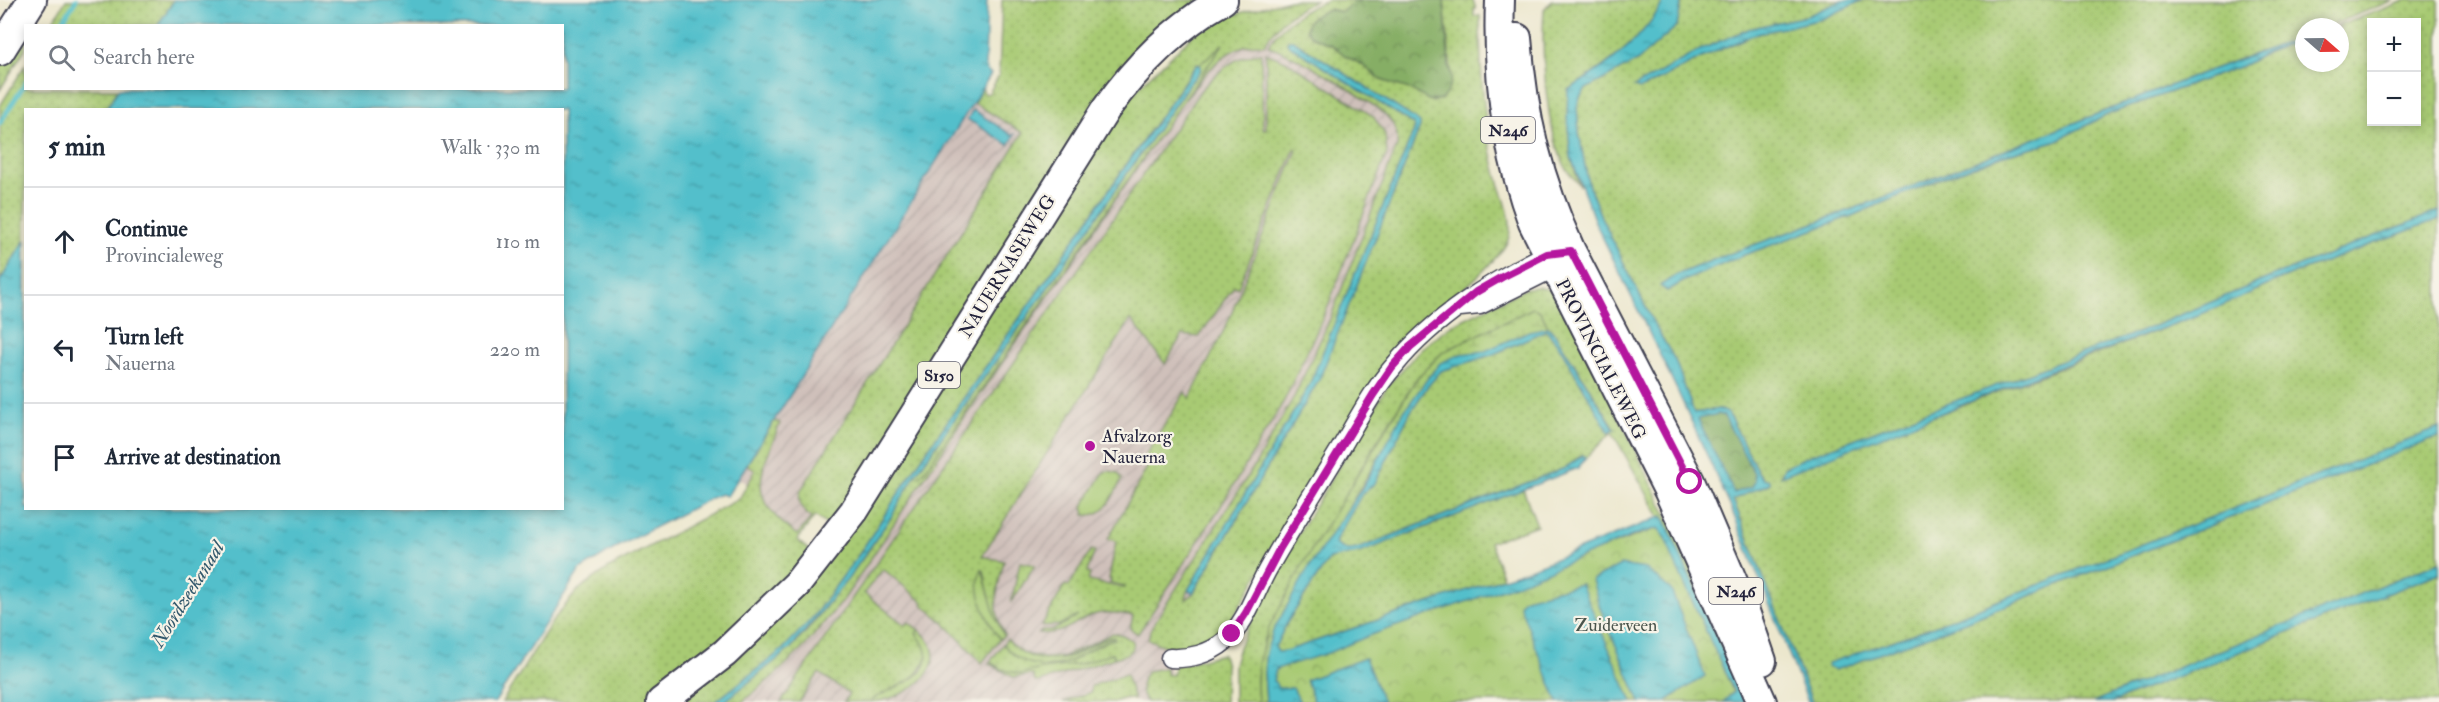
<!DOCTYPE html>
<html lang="en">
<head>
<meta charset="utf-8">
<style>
  body { margin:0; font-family:"IM FELL Double Pica",serif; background:#f2f2f3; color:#1f2937 }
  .controls { position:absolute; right:18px; top:18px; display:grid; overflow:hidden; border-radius:0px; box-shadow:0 3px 9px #0003 }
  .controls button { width:54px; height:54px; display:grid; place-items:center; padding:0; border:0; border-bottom:2px solid #e0e1e3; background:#fff; color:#1f2937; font:30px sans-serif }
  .compass { position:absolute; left:2295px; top:18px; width:54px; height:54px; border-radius:50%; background:#fff; box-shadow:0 3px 9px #0003; rotate:110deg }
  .stop { position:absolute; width:18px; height:18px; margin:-14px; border:4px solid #b5179e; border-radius:50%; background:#fff }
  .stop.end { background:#b5179e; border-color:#fff; box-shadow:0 2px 6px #0008 }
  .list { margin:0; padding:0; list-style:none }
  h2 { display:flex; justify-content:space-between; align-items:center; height:78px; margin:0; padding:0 24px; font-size:26px }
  h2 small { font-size:20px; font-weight:400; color:#747a83 }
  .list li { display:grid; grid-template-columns:39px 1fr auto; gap:18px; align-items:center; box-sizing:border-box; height:108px; padding:0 24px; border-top:2px solid #e0e1e3 }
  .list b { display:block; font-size:22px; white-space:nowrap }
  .list p { margin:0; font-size:20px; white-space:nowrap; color:#747a83 }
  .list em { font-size:20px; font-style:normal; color:#747a83 }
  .icon { flex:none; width:33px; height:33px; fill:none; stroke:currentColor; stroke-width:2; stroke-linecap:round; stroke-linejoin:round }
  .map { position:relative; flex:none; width:2439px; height:702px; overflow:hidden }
  .search { position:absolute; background:#fff; box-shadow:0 3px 9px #0003; left:24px; top:24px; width:540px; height:66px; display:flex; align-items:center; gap:15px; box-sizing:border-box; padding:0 21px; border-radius:0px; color:#747a83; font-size:22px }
  .panel { position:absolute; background:#fff; box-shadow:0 3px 9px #0003; left:24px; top:108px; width:540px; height:402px; border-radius:0px }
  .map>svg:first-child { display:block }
  .industrial { fill:url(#industrial-furrows) }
  .grass { fill:url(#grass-dots); stroke:#657657; stroke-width:1.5; fill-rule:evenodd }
  .forest { fill:url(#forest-crowns); stroke:#546850; stroke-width:1.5 }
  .wetland { fill:url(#wetland-marsh); stroke:#657657; stroke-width:1.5 }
  .park { fill:url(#park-crowns); stroke:#657657; stroke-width:1.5 }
  .garden { fill:#a8ca73; stroke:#657657; stroke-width:1.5 }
  .water { fill:url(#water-ripples); stroke:#3a7083; stroke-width:1.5; fill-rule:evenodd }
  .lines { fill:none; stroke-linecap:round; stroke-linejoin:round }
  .stream { stroke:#52bfcb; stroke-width:4.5 }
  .minor-casing { stroke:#404051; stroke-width:21 }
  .primary-casing { stroke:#404051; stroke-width:32 }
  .minor { stroke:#fff; stroke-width:18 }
  .primary { stroke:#fff; stroke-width:28 }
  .route { stroke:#b5179e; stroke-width:8 }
  .poi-dot { fill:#b5179e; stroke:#f7f3e8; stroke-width:2 }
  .labels { text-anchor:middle; stroke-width:4.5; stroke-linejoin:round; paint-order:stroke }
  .shield { fill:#f7f3e8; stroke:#62616f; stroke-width:1.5 }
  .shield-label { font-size:16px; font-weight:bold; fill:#22223b }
  .street-label { font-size:18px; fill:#22223b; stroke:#f7f3e8 }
  .poi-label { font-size:18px; fill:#22223b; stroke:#f7f3e8; text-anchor:start }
  .park-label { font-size:18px; fill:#4a544c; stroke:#f7f3e8 }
  .water-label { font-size:20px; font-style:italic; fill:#33596d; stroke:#f7f3e8 }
</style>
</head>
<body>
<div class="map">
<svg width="2439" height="702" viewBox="0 0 2439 702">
  <defs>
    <pattern id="industrial-furrows" width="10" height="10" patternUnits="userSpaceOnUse" patternTransform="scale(1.5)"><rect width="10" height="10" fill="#cfc0ba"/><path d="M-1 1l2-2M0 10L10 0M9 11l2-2" fill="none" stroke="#b1a5a1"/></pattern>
    <pattern id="grass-dots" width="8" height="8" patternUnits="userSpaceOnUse" patternTransform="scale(1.5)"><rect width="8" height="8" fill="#a8ca73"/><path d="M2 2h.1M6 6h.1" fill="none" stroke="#90ad64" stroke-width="1.8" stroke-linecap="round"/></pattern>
    <pattern id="forest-crowns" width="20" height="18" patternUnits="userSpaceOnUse" patternTransform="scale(1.5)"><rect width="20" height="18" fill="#86ae65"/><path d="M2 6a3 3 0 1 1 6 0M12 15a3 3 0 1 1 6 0" fill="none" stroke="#6d8d54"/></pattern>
    <pattern id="wetland-marsh" width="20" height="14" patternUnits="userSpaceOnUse" patternTransform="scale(1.5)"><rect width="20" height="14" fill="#a8ca73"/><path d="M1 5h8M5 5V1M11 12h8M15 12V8" fill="none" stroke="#90ad64"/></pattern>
    <pattern id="park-crowns" width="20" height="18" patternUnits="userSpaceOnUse" patternTransform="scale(1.5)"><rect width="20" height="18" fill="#a8ca73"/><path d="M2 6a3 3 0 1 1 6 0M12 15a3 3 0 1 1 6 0" fill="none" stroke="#90ad64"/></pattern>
    <pattern id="water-ripples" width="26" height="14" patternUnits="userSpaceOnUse" patternTransform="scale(1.5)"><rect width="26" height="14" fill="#52bfcb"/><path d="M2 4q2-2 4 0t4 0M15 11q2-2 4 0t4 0" fill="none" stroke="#449ba6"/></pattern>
  </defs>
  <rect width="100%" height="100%" fill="#f7f3e8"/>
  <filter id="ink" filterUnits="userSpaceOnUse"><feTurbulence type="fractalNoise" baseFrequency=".0167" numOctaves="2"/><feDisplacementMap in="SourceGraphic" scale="12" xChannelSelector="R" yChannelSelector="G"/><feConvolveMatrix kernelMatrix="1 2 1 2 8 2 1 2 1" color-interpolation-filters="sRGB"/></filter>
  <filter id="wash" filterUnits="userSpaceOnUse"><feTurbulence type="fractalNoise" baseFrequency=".008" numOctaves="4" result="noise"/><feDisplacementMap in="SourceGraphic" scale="24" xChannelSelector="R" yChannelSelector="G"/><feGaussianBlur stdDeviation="1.35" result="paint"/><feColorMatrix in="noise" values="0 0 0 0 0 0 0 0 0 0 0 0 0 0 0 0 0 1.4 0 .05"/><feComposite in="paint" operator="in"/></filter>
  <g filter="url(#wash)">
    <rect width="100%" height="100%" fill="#ece7cd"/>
    <path class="industrial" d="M1263,33L1272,34L1420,127L1313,392L1193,593L1186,600L1171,649L1168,702H1137L1131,699L1114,702H715L860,553L917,465L1197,63Z
      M974,101L1023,133L801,490L798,497L800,507L811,518L798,536L771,514L767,509L761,490L754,488L738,478Z"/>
    <path class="grass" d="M66,0H174L158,25L50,26Z
      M1002,0H1202L1191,7L830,527L815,516L797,540L811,552L788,579L668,685L643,702H502L554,619L578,590L609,568L739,499L755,471L747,464L774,421L780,423C760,477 744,495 797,535L811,518C802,510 796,503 801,490L1023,133L974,103L982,88L985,94L989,93L999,75Z
      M1290,0H1317C1294,9 1277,24 1264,45C1230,39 1203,76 1185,100L1222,45L1200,64L1197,63L917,465L860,553L807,625L782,650L715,702H678L741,653L1131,94L1197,31L1228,16Z
      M1328,0H1364L1351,4L1342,12L1330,9L1311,36L1332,45L1363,65L1381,80L1409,89L1433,102L1451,72L1444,0H1473L1476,9L1474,10V16H1480C1480,71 1483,126 1498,179C1504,201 1519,228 1503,249C1469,292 1419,319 1386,363L1229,624C1204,649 1181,657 1148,639L1151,628L1255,465L1295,395L1330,319L1397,146C1398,137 1396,127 1390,120C1375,102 1291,52 1268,46C1282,22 1303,9 1328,0ZM1293,40L1415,119L1420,127L1319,380L1193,594L1186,600L1188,590L1309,386L1415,128L1413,124L1287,42Z
      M1552,0H1664C1645,39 1604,67 1568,90L1567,117L1571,157L1580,186C1575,179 1567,172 1564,164C1545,125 1541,51 1544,9Z
      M1682,0H1843L1807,16L1751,28L1702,49L1635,87L1651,84L1695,61L1752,35L1822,19L1863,0H2394L2327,27H2304V36L2205,72L1872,202L1718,258L1676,275L1660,286L1667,291L1686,280L1744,255L1854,215L1939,179L2004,155L2055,141L2109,114L2242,66L2268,52L2304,39V63H2340V27H2335L2407,0H2439V211L2271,277L2147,329L1806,457L1784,468L1781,475L2209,311L2298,272L2439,219V428L1918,632L1829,663L1827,667L1835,670L1945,630L2080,576L2439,437V562L2093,702H1812L1733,499L1769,484L1758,472L1728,413L1719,409L1694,413L1675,360L1655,326L1601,217L1588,183L1579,133L1577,108L1580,97L1586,89L1637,61L1677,26ZM2372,22H2416V122H2372Z
      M25,27V49L0,90V68Z
      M1261,53L1263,129H1266V53L1288,62L1373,116L1385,134L1387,153L1326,311L1284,401L1219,509L1138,634L1130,629L1133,616C1120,613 1108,611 1096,614C1073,621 1066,636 1039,633L1043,630H1053L1078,616L1059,625L1041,626L1065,585L1069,586L1091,550L1095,551L1087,572L1090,574L1088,581L1125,588V586L1110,583L1111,579H1109L1116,541L1108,539L1150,462L1145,456L1185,392L1190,398L1227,324L1297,150L1295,148L1238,288L1234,286L1199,337L1182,335L1165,364L1131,319L982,556L1004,561C997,587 991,611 1005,635C993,627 987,586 984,570L979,590L992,626L1000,639L982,663L943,622L922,604L923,602L883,569L864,593L905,625L908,622L919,630L917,633L926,646L927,656L925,663L912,679L869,702H844L849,694L819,673L799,702H781L1201,90C1219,71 1235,55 1261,53Z
      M25,65L26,88L119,89L106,109L26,110L25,240L0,281V106Z
      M1146,155L961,423L846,596L805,646L776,674L742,702H724L790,649L807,631L869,550L915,475L917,476L923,473Z
      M1538,287L1551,290L1562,299L1758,702H1745L1667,524L1663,516L1660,517L1612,432L1586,458L1582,455L1565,468L1359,548L1347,551L1335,543L1354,505L1362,493L1375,483L1411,411L1427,387L1441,371L1494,354L1546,330L1550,333L1615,428L1555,334L1548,327L1540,311L1533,308L1443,352L1417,378L1371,451L1264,640L1257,676L1258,702H1234V665L1239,647L1265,589L1388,385L1422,348L1452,325L1527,288Z
      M1523,489L1537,525L1490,542L1503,578L1286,651L1278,652L1275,647L1288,621L1329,559L1412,533Z
      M1020,562L1035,565L1011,603Z
      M2439,573V702H2113Z
      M1113,633L1123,635L1133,641C1136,654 1124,655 1115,658L1112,653L1081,664L1041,669L1021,674L1003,670L990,662L1003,644C1021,667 1051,672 1076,658C1089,651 1100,642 1115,639C1088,637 1052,681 1023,653L1044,658L1062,657Z
      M1223,654L1226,666L1225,702H1147C1138,693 1140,682 1147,671L1166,668V674L1173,675L1174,666Z
      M1126,674L1134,700L1126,698L1114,702H1063L1091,692V686Z"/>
    <path class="forest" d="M1364,0H1444L1449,67C1455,79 1450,90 1441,100L1430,101L1409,89L1381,80L1363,65L1347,57L1332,45L1311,36L1306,30L1308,21C1319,11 1328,8 1342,12L1353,2Z
      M1718,413L1724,416L1754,473L1755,481L1752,487L1733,493L1697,419Z"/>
    <path class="wetland" d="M1223,44L923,473L917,477L915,475L1051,283L1189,84L1200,71V64Z
      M1533,308L1540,311L1548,327L1438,370L1381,453L1275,632L1266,702H1258L1257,687L1258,664L1268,630L1304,562L1417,378L1443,352Z"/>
    <path class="park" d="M1658,528L1663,532L1738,702H1266L1264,672Z"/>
    <path class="garden" d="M1110,471L1118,473L1122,479C1114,494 1106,518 1085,515L1083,506L1104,472Z
      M982,569L995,616L1004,636L1000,639C988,623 971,588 982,569Z
      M919,630C961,664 904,702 869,702C892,684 951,677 916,633Z
      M1114,637L1115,639C1100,641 1089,651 1076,658C1051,672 1021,667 1003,644L1007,639C1026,661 1054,667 1080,652C1091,646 1101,638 1114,637Z
      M1112,653L1115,658L1039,682H1035L1033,675L1013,677L989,664L990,662L1003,670L1021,674L1041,669L1081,664Z"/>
    <path class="water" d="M174,0H987L985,65L987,71L991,74L727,496L721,494L713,497L619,546L580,570L495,702H0V281L25,240L26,508H562V110L106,109L119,88H562V26L158,25Z
      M1664,0H1682L1677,26L1637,61L1586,89L1580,97L1577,108L1579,133L1588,183L1601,217L1655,326L1675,360L1694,413L1719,409L1728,413L1758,472L1763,479H1768L1770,483L1733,500L1812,702H1808L1731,508L1677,390L1595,222L1582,187L1571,157L1567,117L1568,90C1604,68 1645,39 1664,0ZM1718,414L1724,416L1754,473L1755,481L1752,487L1734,493L1698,419Z
      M1843,0H1863L1822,19L1752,35L1695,61L1651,84L1640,89L1634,87L1702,49L1751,28L1807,16Z
      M2304,36V39L2268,52L2242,66L2109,114L2055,141L2004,155L1939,179L1854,215L1744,255L1686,280L1667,291L1660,286L1676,275L1718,258L1872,202L2205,72Z
      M1288,40H1293L1415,119L1420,123V127L1319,380L1193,593L1188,590L1309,386L1415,128L1413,124L1290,46L1287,43Z
      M1197,64L1201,66L1200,71L1189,84L1051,283L915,475L891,517L848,579L790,649L724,702H715L782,650L814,616L860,553L917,465Z
      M973,110L1012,135L1015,134L1009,145L967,119Z
      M2439,211V219L2298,272L2209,311L2051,370L1781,476L1784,468L1806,457L2147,329L2271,277Z
      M1548,327L1555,334L1615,429L1609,432L1559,346L1546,330L1494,354L1441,371L1427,387L1411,411L1375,483L1362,494L1336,540L1335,544C1344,551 1349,551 1360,548L1565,468L1583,455L1586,458L1578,468L1555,477L1362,552L1329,559L1288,621L1275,647L1278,652L1286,651L1530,569L1663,516L1745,702H1723L1734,692L1673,559L1666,538L1658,528L1635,535L1514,585L1371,635L1328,653L1276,669L1273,681L1275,682L1278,688H1293L1300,702H1266L1264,672L1266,652L1273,631L1308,569L1366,482L1403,413L1428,378L1440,363L1461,354L1485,351L1529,331Z
      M2439,428V437L2080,576L1945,630L1835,670L1827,667L1828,663L1918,632Z
      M2439,562V573L2113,702H2093Z
      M1620,565L1646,569L1671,590L1705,676L1665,702H1640L1600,608L1592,580Z
      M1581,584L1632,702H1558L1552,688L1519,604L1525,598Z
      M1365,658L1383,702H1314L1306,680Z"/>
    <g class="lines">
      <path class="stream" d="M60,26L76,0
        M0,123L26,82"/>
    </g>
  </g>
  <g filter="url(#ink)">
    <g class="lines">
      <defs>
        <path id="minor" d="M1460,307L1480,305L1554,268L1561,261
          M1170,658C1189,659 1210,654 1225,641C1247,623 1255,591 1269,567C1292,526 1318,486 1342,446C1358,419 1373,390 1394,366C1435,316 1490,283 1547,254L1557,253"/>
        <path id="primary" d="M1500,0C1497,76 1506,151 1533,223L1669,492L1762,702
          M1517,38C1523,117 1538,179 1571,251L1690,481L1742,603L1762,661
          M0,51L32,0
          M661,702L725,653L797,584L854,511L1106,109C1138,64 1175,27 1223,0"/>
      </defs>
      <use href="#minor" class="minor-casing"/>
      <use href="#primary" class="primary-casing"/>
      <use href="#minor" class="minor"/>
      <use href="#primary" class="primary"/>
    </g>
  </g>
  <g class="lines" filter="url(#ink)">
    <path class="route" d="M1232,634L1246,613L1280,548L1373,395L1392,367L1410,347L1476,292L1502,277L1547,254L1571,251L1690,482"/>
  </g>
  <circle class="poi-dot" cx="1090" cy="446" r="6"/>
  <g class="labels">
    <g class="shield">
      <rect x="1481" y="117" width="54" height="26" rx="4.5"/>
      <rect x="918" y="362" width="42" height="26" rx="4.5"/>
      <rect x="1709" y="578" width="54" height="26" rx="4.5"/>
    </g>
    <g class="shield-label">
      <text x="1508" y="136">N246</text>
      <text x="939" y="381">S150</text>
      <text x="1736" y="597">N246</text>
    </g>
    <g class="street-label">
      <text transform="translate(1007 266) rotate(-58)" y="6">NAUERNASEWEG</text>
      <text transform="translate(1601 359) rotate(63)" y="6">PROVINCIALEWEG</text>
    </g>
    <g class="poi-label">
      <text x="1102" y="442">Afvalzorg<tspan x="1102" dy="21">Nauerna</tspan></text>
    </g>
    <g class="park-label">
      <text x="1616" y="631">Zuiderveen</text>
    </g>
    <g class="water-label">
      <text transform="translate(187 594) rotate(-58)" y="7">Noordzeekanaal</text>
    </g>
  </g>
</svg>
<div class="controls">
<button>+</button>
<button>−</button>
</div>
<svg class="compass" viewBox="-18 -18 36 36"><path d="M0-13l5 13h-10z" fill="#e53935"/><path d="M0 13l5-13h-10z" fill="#747a83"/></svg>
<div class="stop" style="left:1690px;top:482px"></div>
<div class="stop end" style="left:1232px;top:634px"></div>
<div class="search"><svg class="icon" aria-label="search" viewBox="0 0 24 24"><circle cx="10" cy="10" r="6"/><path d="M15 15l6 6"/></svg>Search here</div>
<section class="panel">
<h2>5 min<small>Walk · 330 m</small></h2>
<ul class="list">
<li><svg class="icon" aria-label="ahead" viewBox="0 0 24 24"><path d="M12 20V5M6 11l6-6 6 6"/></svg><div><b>Continue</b><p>Provincialeweg</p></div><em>110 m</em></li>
<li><svg class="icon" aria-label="left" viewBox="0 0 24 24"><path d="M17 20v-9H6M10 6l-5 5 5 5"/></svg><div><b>Turn left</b><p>Nauerna</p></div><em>220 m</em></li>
<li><svg class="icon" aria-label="arrive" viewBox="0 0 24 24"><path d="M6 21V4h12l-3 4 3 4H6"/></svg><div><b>Arrive at destination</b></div></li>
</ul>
</section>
</div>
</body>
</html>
